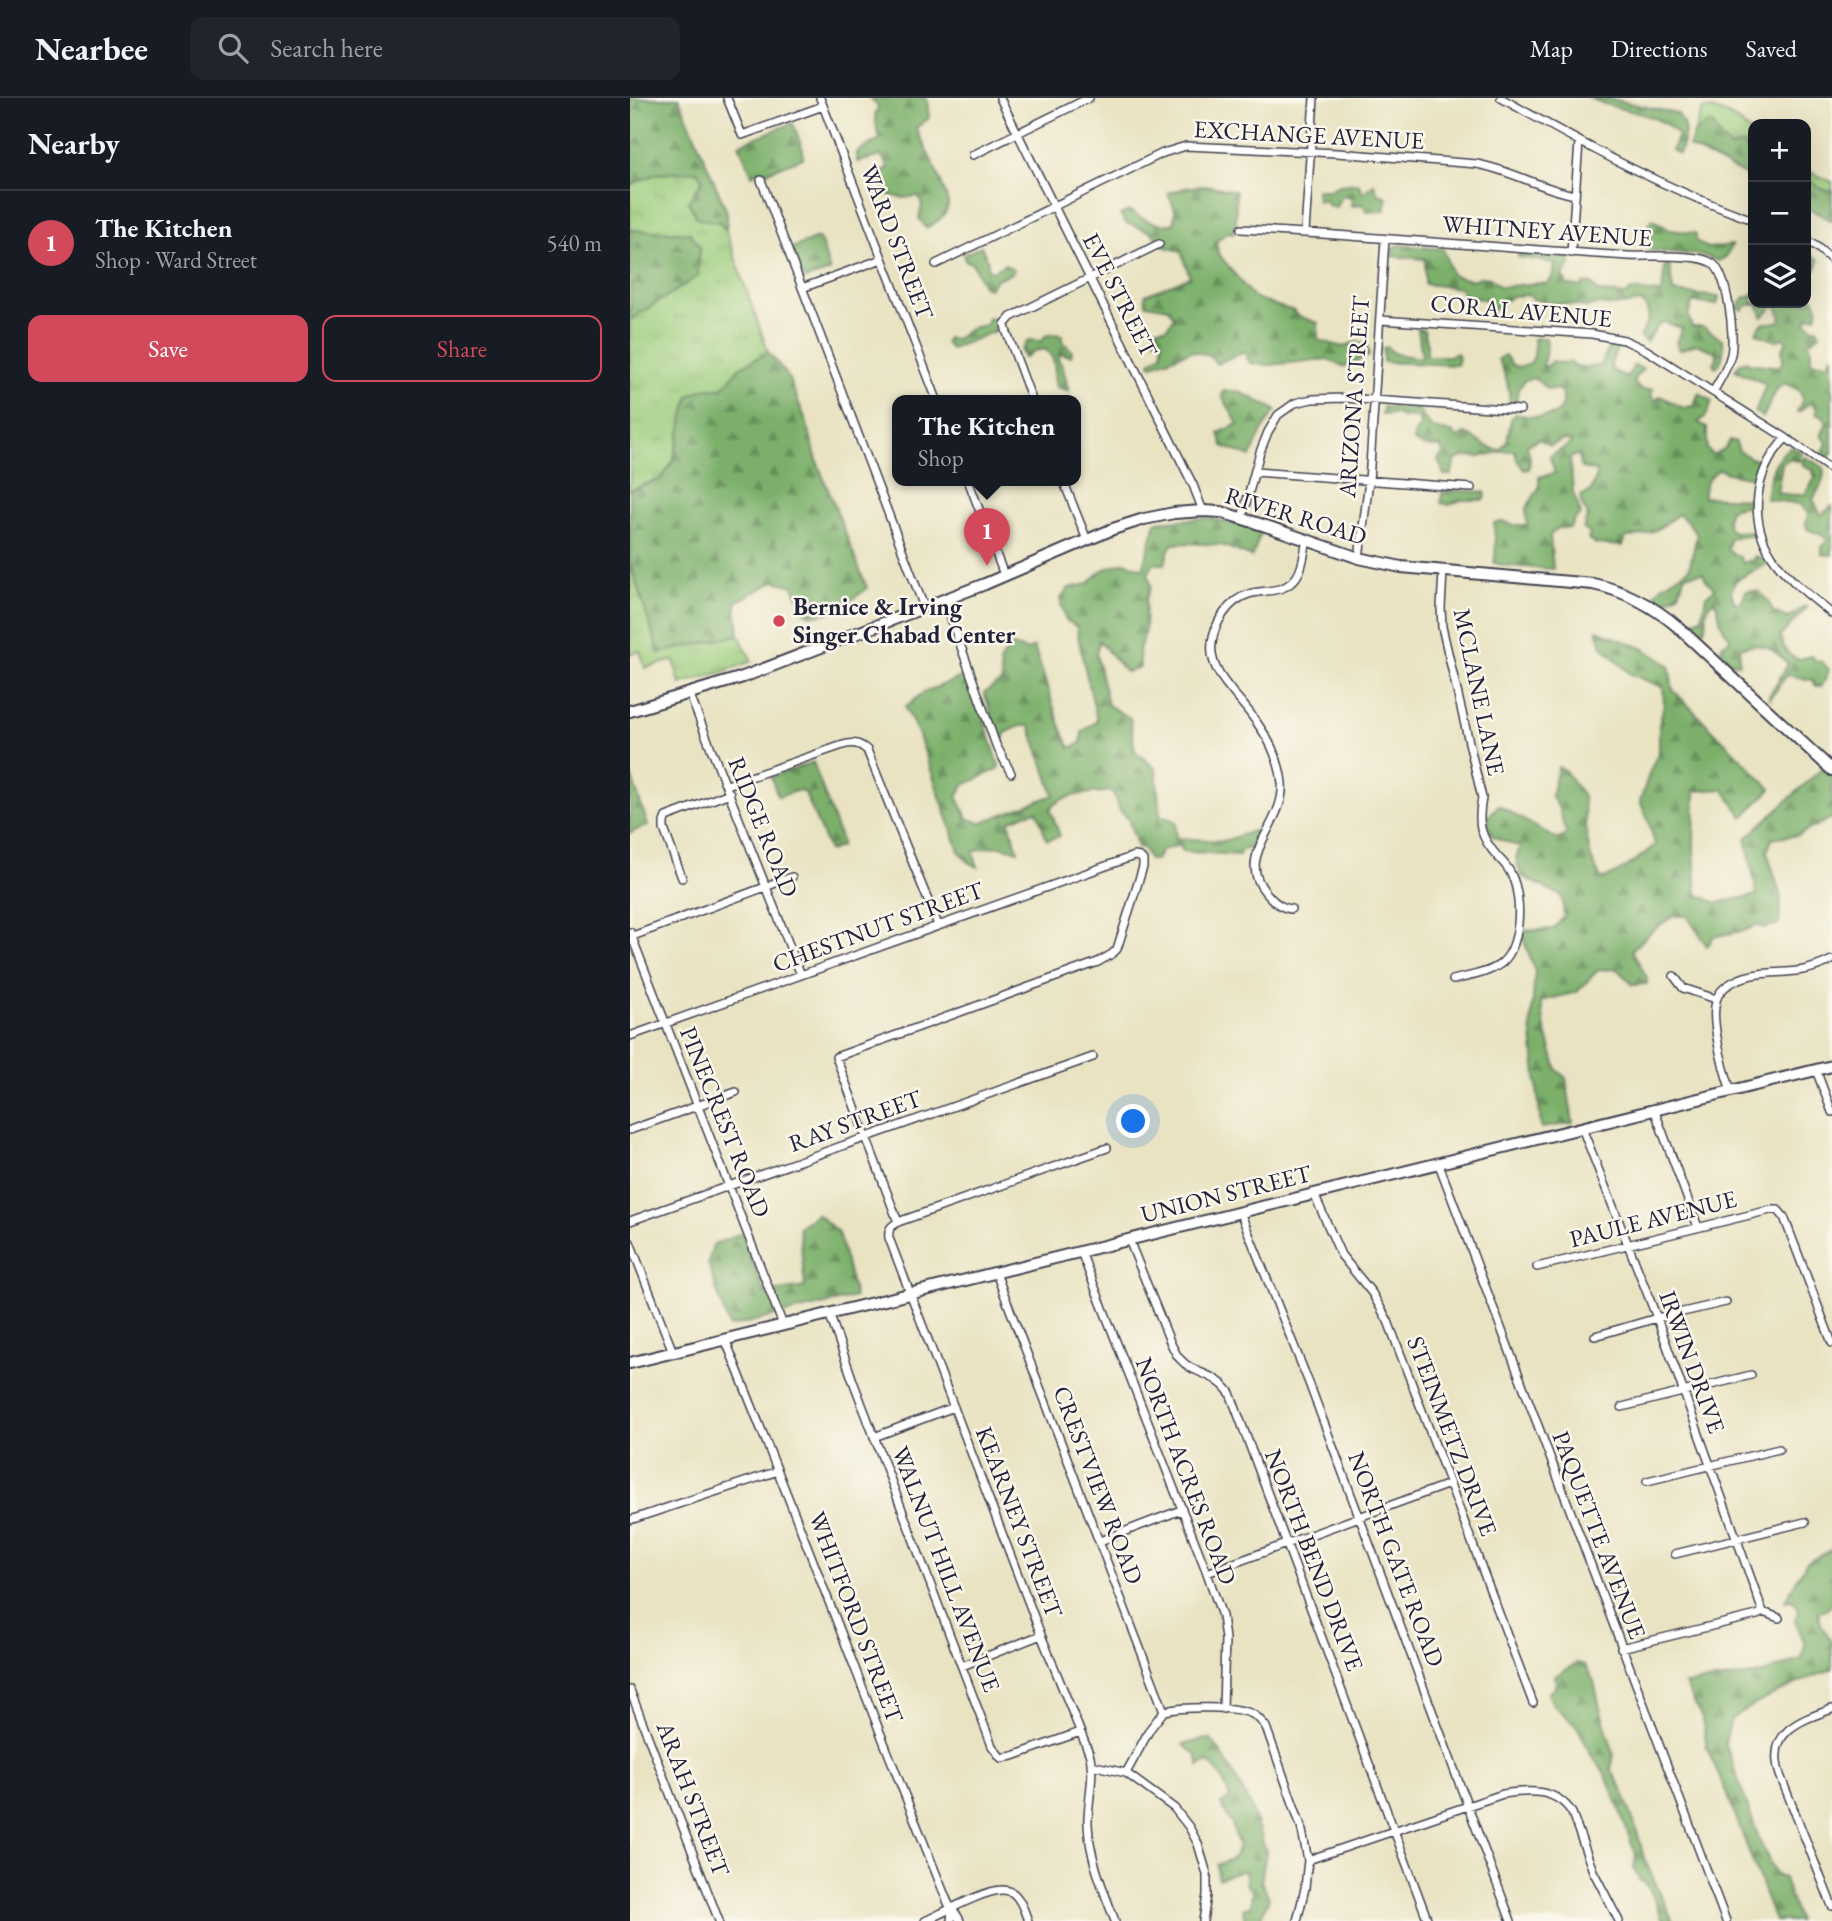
<!DOCTYPE html>
<html lang="en">
<head>
<meta charset="utf-8">
<style>
  body { margin:0; font-family:"EB Garamond",serif; background:#20242c; color:#f1f3f6 }
  .controls { position:absolute; right:21px; top:21px; display:grid; overflow:hidden; border-radius:14px; box-shadow:0 7px 28px #0002 }
  .controls button { width:63px; height:63px; display:grid; place-items:center; padding:0; border:0; border-bottom:2px solid #363941; background:#171b24; color:#f1f3f6; font:35px sans-serif }
  .you { position:absolute; left:504px; top:1024px; width:24px; height:24px; margin:-18px; border:5px solid #fff; border-radius:50%; background:#1a73e8; box-shadow:0 0 0 10px #1a73e833 }
  .badge { display:grid; place-items:center; width:46px; height:46px; border-radius:50%; background:#d1495b; color:#fff; font-size:23px; font-weight:700 }
  .pin { position:absolute; translate:-50% -58px; filter:drop-shadow(0 2px 4px #0008) }
  .pin::after { content:''; position:absolute; top:37px; width:24px; height:21px; background:inherit; clip-path:polygon(0 0,100% 0,50% 100%) }
  .popup { position:absolute; left:262px; top:297px; width:189px; height:91px; box-sizing:border-box; display:grid; place-content:center; border-radius:14px; background:#171b24; filter:drop-shadow(0 2px 5px #0005); font-size:23px; white-space:nowrap; color:#9ea1a6 }
  .popup b { font-size:26px; color:#f1f3f6 }
  .popup::after { content:''; position:absolute; left:50%; top:100%; margin-left:-14px; border:14px solid transparent; border-top-color:#171b24 }
  .list { margin:0; padding:0; list-style:none }
  h2 { display:flex; justify-content:space-between; align-items:center; height:91px; margin:0; padding:0 28px; font-size:30px }
  h2 small { font-size:23px; font-weight:400; color:#9ea1a6 }
  .list li { display:grid; grid-template-columns:46px 1fr auto; gap:21px; align-items:center; box-sizing:border-box; height:105px; padding:0 28px; border-top:2px solid #363941 }
  .list b { display:block; font-size:26px; white-space:nowrap }
  .list p { margin:0; font-size:23px; white-space:nowrap; color:#9ea1a6 }
  .list em { font-size:23px; font-style:normal; color:#9ea1a6 }
  .actions { display:flex; gap:14px; padding:21px 28px }
  .actions a { flex:1; padding:16px 0; border:2px solid #d1495b; border-radius:14px; text-align:center; font-size:24px; color:#d1495b }
  .actions .main { background:#d1495b; color:#fff }
  .icon { flex:none; width:38px; height:38px; fill:none; stroke:currentColor; stroke-width:2; stroke-linecap:round; stroke-linejoin:round }
  .map { position:relative; flex:none; width:1202px; height:1823px; overflow:hidden }
  header { display:flex; align-items:center; gap:42px; box-sizing:border-box; height:98px; padding:0 35px; background:#171b24; border-bottom:2px solid #363941 }
  header strong { font-size:33px }
  nav { display:flex; gap:38px; margin-inline-start:auto; font-size:24px }
  .search { width:490px; height:63px; background:#20242c; display:flex; align-items:center; gap:18px; box-sizing:border-box; padding:0 24px; border-radius:14px; color:#9ea1a6; font-size:26px }
  main { display:flex }
  aside { flex:1; background:#171b24 }
  .map>svg:first-child { display:block }
  .grass { fill:url(#grass-tufts); stroke:#5e775b; stroke-width:2 }
  .forest { fill:url(#forest-firs); stroke:#4f6953; stroke-width:2 }
  .lines { fill:none; stroke-linecap:round; stroke-linejoin:round }
  .street-casing { stroke:#403f4f; stroke-width:10 }
  .secondary-casing { stroke:#403f4f; stroke-width:14 }
  .street { stroke:#fff; stroke-width:7 }
  .secondary { stroke:#fff; stroke-width:10 }
  .poi-dot { fill:#d1495b; stroke:#fbf7ec; stroke-width:2.5 }
  .labels { text-anchor:middle; stroke-width:5; stroke-linejoin:round; paint-order:stroke }
  .street-label { font-size:24px; fill:#22223b; stroke:#fbf7ec }
  .poi-label { font-size:24px; font-weight:bold; fill:#22223b; stroke:#fbf7ec; text-anchor:start }
</style>
</head>
<body>
<header>
<strong>Nearbee</strong>
<div class="search"><svg class="icon" aria-label="search" viewBox="0 0 24 24"><circle cx="10" cy="10" r="6"/><path d="M15 15l6 6"/></svg>Search here</div>
<nav><a>Map</a><a>Directions</a><a>Saved</a></nav>
</header>
<main>
<aside>
<h2>Nearby<small></small></h2>
<ul class="list">
<li><span class="badge">1</span><div><b>The Kitchen</b><p>Shop · Ward Street</p></div><em>540 m</em></li>
</ul>
<div class="actions"><a class="main">Save</a><a>Share</a></div>
</aside>
<div class="map">
<svg width="1202" height="1823" viewBox="0 0 1202 1823">
  <defs>
    <pattern id="grass-tufts" width="24" height="20" patternUnits="userSpaceOnUse" patternTransform="scale(1.75)"><rect width="24" height="20" fill="#9bcc7b"/><path d="M3 7l-1-3M5 7V3M7 7l1-3M15 17l-1-3M17 17v-4M19 17l1-3" fill="none" stroke="#85af6b"/></pattern>
    <pattern id="forest-firs" width="22" height="20" patternUnits="userSpaceOnUse" patternTransform="scale(1.75)"><rect width="22" height="20" fill="#7cb06b"/><path d="M5 1l3.5 6h-7zM16 11l3.5 6h-7z" fill="#658f59"/></pattern>
  </defs>
  <rect width="100%" height="100%" fill="#fbf7ec"/>
  <filter id="ink" filterUnits="userSpaceOnUse"><feTurbulence type="fractalNoise" baseFrequency=".0143" numOctaves="2"/><feDisplacementMap in="SourceGraphic" scale="14" xChannelSelector="R" yChannelSelector="G"/><feConvolveMatrix kernelMatrix="1 2 1 2 8 2 1 2 1" color-interpolation-filters="sRGB"/></filter>
  <filter id="wash" filterUnits="userSpaceOnUse"><feTurbulence type="fractalNoise" baseFrequency=".00686" numOctaves="4" result="noise"/><feDisplacementMap in="SourceGraphic" scale="28" xChannelSelector="R" yChannelSelector="G"/><feGaussianBlur stdDeviation="1.57" result="paint"/><feColorMatrix in="noise" values="0 0 0 0 0 0 0 0 0 0 0 0 0 0 0 0 0 1.4 0 .05"/><feComposite in="paint" operator="in"/></filter>
  <g filter="url(#wash)">
    <rect width="100%" height="100%" fill="#e9e3c2"/>
    <path class="grass" d="M1078,11C1100,15 1108,22 1123,37V65L1121,54L1100,50L1076,26L1064,36L1072,12Z
      M1176,72L1202,84V94L1192,91L1176,81Z
      M67,73L73,82L65,92L96,133L138,254L109,270L93,290H76L59,298L43,363L31,381L0,392V222L68,178L60,135L0,132V87L26,76Z
      M0,465L29,555L109,537L122,563L96,573L50,586L44,562L15,570L10,553L0,556Z"/>
    <path class="forest" d="M0,0H49L97,114L96,133L90,124L68,121L58,104L73,82L67,73L26,76L0,87Z
      M240,0H297L299,20L286,30C293,45 318,94 318,107C317,119 305,125 296,130L289,120L292,108L289,98L273,100L258,97L250,75L259,71L252,58L227,64V54L253,39L248,37L245,17L248,10L246,6Z
      M960,0H977L1048,16C1058,31 1055,40 1049,56L1042,52L1048,37C1027,11 986,15 960,0Z
      M163,25L173,52V60L134,75L128,73L122,77L109,46Z
      M1076,26L1083,27L1090,39L1100,50L1112,46C1124,58 1123,65 1123,81L1059,49L1064,36Z
      M1176,81L1192,91L1202,94V123L1176,109Z
      M728,85L733,95L744,86L748,96L757,99L754,113L736,114L733,106L722,108V100L715,97L710,101L706,109H700L695,103H688L686,92H699L709,87Z
      M580,88L606,93V125L603,135L597,134L586,144L588,155L623,199L644,207L665,213L668,218L688,225V242L713,249L726,244L737,247L739,258L714,269L697,261L640,267L620,265L614,253L587,266L579,257L561,253L521,268L520,264L532,256V243L523,241L525,230H536L544,220L539,210L516,206L515,197L560,179L551,153L535,149L532,142L526,140L522,134L496,125L490,117L499,113C512,119 529,131 544,125L545,112L538,95L559,89Z
      M1022,121L1040,132L1064,135L1066,136V143L1078,150L1102,147L1096,159L1088,163L1072,157L1017,152L1016,147L1019,146L1018,127Z
      M0,132L60,135L70,149L68,178L0,222Z
      M188,140L192,147L200,173L176,181L172,178L161,150Z
      M768,147L813,151L822,177L841,182L850,179L860,180L870,189C885,189 904,183 917,186L923,179L925,165L888,159V155L938,159L941,166L933,177L937,187L951,189L954,185L962,186L968,194L996,197L1001,192C1012,192 1021,195 1032,195L1035,165L1040,168L1043,194L1089,199L1087,207L1063,204L1058,217L1062,229H1073L1093,242C1094,253 1094,262 1086,270L1083,265L1087,261L1086,254L1066,246L1050,252L1046,245L1052,230L1034,224L1029,226L1016,244L1010,239C1016,227 1024,216 1012,204L984,208L968,206L958,209L905,202L898,197L882,198L859,215L855,201L833,199L831,190L795,186V161L761,158L762,151Z
      M351,148L358,164V172L363,173L375,166L384,172L382,175L367,181L359,190L353,188L343,166L335,162L333,157Z
      M1176,153L1189,162L1186,171L1176,177Z
      M1176,188C1182,198 1191,205 1186,218L1178,219L1176,224L1183,230H1187L1190,236L1178,245L1181,250V264L1198,266L1202,256V355L1197,361L1193,355L1197,344L1191,338L1197,324L1192,317H1187L1186,309L1179,305L1169,314H1167L1173,301L1169,292L1154,285L1147,291L1133,319L1125,314L1136,286L1105,272L1110,265L1117,263L1120,266C1131,265 1138,269 1150,268L1153,263L1152,251L1155,248L1156,242L1153,240L1145,243L1126,235C1134,218 1139,229 1151,222L1148,209L1143,208L1132,219L1129,207H1118L1112,212L1108,209L1115,199H1122L1123,194V205H1176Z
      M358,220L367,222L365,233L321,251L315,245L317,240L326,241L341,230L356,227Z
      M788,231L794,232L797,243V258H820L827,255L829,260L827,267L753,264V250L757,249L765,256L792,260Z
      M423,236L432,237V243L442,253L441,258L430,256L428,261L433,270L439,293L426,289C421,273 431,266 415,251L404,253L394,260L391,253L398,242L412,243L415,238Z
      M904,240H916L917,247L913,267L917,269L922,263L930,265L939,264C948,272 960,269 971,267L981,245L988,248L981,266L982,272L997,280L1004,267L1013,271L1005,279V287L1014,292L1023,291L1021,297L1025,303L1030,298L1053,310L1063,308L1069,295L1082,303L1076,318L1068,324L1077,329V351L1082,357L1096,350L1100,342L1106,344L1109,353L1121,360L1132,363L1125,380L1097,375L1089,371C1079,379 1073,386 1074,399L1120,401V407L1100,411L1097,422L1099,431L1105,434L1125,433V437L1100,440L1098,451L1104,456L1109,458L1113,465L1122,462L1125,458L1135,461L1137,466L1106,482L1101,493L1104,504L1111,505L1116,493H1128L1138,503L1143,514L1158,520L1175,508L1177,510L1150,538C1152,547 1158,561 1170,561C1174,560 1178,558 1182,558L1186,563L1192,564L1199,572L1192,588H1185L1182,582L1157,577L1140,601L1139,598L1158,566C1145,551 1129,542 1110,550L1109,566L1098,563L1091,551L1093,546L1099,543L1100,539C1085,523 1093,518 1085,503L1080,505L1076,516L1075,531L1069,536L1064,530L1063,523L1072,520L1076,498L1085,491L1076,482L1073,475L1055,477L1049,495L1037,503L1024,498L1032,488L1059,471L1067,437L1058,424L1048,416C1031,430 1020,438 996,439L993,448L966,446L958,441L960,435L953,431L958,416L952,407L950,398L960,394L966,380V373L951,370L949,356L940,360L943,394L951,416L944,422L940,430H928L920,437L923,471L878,468L864,465C868,450 864,440 864,425L873,423L882,427H897L896,411L909,390V379L925,375L920,359C926,353 938,350 942,343L932,342L920,348L909,341L897,347L900,360L899,371L894,372L887,362L885,353H874L849,359L837,358L825,362L821,377H814L808,361L813,356L811,349L793,348L783,342L786,333L790,328L789,321L780,318L771,319L767,316L752,317L753,309L788,311C798,328 801,333 822,334L827,340L834,336C849,340 852,350 870,352L877,344L881,321L886,316C899,319 925,323 932,309C933,305 933,301 933,297L930,292L917,291L905,280L895,282L889,290L885,306H880C880,290 875,275 868,261L875,257L881,266L887,269L898,267L904,259Z
      M138,254L157,277L176,322L188,366L237,490C220,504 199,522 176,515L163,488L145,483L106,504L109,537L29,555L0,465V392L31,381L43,363L59,298L76,290H93L109,270Z
      M593,293H608L646,312C634,327 627,341 621,359L593,348L589,335L608,326L592,298Z
      M1161,349L1168,352L1172,355L1168,363L1159,361L1152,365L1147,395L1163,397L1175,396L1185,380L1182,371L1173,367L1172,362L1175,359L1193,369C1196,382 1189,390 1183,401L1191,417L1202,408V457L1192,456V449L1198,442L1192,437L1177,431L1176,424L1178,415L1170,406L1136,401C1138,382 1143,359 1161,349Z
      M818,392L855,394L856,399L854,402H831L819,407L811,405L812,395Z
      M577,420L624,429L631,434L622,459L592,447L557,445L543,446L539,451L535,466H523L518,476L521,489L516,501L515,533L509,552L510,569L496,574L469,543L466,556L478,607L500,620L505,653L526,671L530,717L546,724V740L594,743L623,733L629,734L622,750L610,752L609,757L560,754L553,753L549,747L532,752L526,762H519L515,753L512,749L508,750L498,720L490,713L482,693C463,696 432,694 420,711L430,738L417,742L407,713L395,716L379,723L388,753C371,747 359,747 343,754L348,769L339,765L329,753L288,635L275,609L294,594L339,576L369,667L368,671L334,687L327,698L337,720L350,725L424,697L400,628H390L375,635L372,647L354,595L372,583L370,562L382,548L397,552L404,549C416,582 424,618 440,650L451,645L452,634L467,623C461,592 451,561 447,529L436,522L430,502L439,490L458,486L472,472L495,464L513,471L526,424Z
      M967,532L1014,551L1039,567L1043,592L1141,691L1113,719L1093,691L1065,693L1064,750L1067,796L1086,805L1127,797L1116,740L1193,670L1202,680V720L1168,737L1142,741L1137,754L1151,798L1149,826L1135,830L1126,827L1117,832L1082,839L1080,845L1077,848L1057,818H1043L1022,833L1002,852L1017,880V886L1003,887L987,871L968,872L947,894L911,903L915,931L927,972L936,980L943,1025L911,1030L901,926L905,873L895,846L892,833L923,831L934,819L932,798L891,778L886,760L890,749L862,738L856,721L869,707C888,720 909,730 928,742L937,735C929,719 933,712 921,698L928,669L934,671L953,698L957,741L961,760L971,781C991,776 1009,760 1025,747L1019,724L1010,703L1020,673L1029,653V627L1034,606L1033,589L1000,576L972,548Z
      M183,664L211,743V748L199,753L175,695L169,692L148,699L141,679Z
      M0,674L18,727L0,735Z
      M187,1116L208,1134L225,1199L99,1229L78,1165L83,1147L111,1135L135,1195L175,1189L169,1129Z
      M1202,1451V1507L1188,1515L1192,1529L1202,1543V1571C1166,1585 1133,1600 1101,1621L1095,1645L1131,1746L1146,1777L1154,1780L1168,1823H1145L1100,1703L1077,1650L1072,1620L1055,1586L1131,1576L1172,1561L1175,1546L1165,1522L1168,1514L1165,1504L1161,1502L1155,1503L1176,1465Z
      M947,1565L955,1567L964,1583L970,1610L984,1656L981,1671L991,1689L1006,1730L1015,1763L1043,1823H1033L1023,1798L1016,1785L1009,1782L1004,1770L1006,1758L985,1699L974,1674L961,1657L947,1628L923,1607L918,1595C926,1590 927,1587 925,1578Z
      M574,1641H580L589,1651L620,1706L636,1754L631,1783L639,1800L629,1823H615L613,1811L621,1808L622,1792L617,1788L615,1772L588,1781L587,1767L603,1760L609,1748L602,1727L591,1706L600,1700C595,1686 590,1671 576,1664L569,1668L566,1657L553,1647Z"/>
  </g>
  <g filter="url(#ink)">
    <g class="lines">
      <defs>
        <path id="street" d="M97,0L112,37L193,8
          M190,0L307,302
          M370,0L563,387L573,413
          M871,0C953,46 1034,91 1123,122
          M343,57L459,0
          M131,82L294,509
          M611,131C740,138 869,150 998,158C1017,159 1069,155 1082,165C1098,176 1105,238 1101,256C1098,270 1090,282 1083,294
          M675,134L684,0
          M1176,142L1187,149L1202,162
          M941,155L949,44
          M306,166L533,55L556,48L707,55L847,66C881,72 911,91 945,97
          M172,190L252,161
          M750,222L962,236L994,242L1016,252L1156,340L1202,372
          M402,302L376,232L375,226L381,219L529,146
          M1156,340C1123,374 1117,425 1146,464C1161,484 1183,500 1202,516
          M625,374L841,390
          M338,382L374,477
          M433,382L457,442
          M612,420L630,354L638,334L648,317L665,305L682,301L714,300L890,312
          M729,460L739,383L755,141
          M813,473L811,510L812,529L852,700C847,726 850,739 868,759C873,764 878,769 881,776C893,799 892,851 869,867C856,876 838,878 823,882
          M314,501L366,647L381,675
          M59,595L171,877
          M97,687L213,647C223,644 229,645 237,652L308,827
          M52,780L34,731V724L36,719L100,695
          M661,811C651,810 645,805 639,798C600,758 656,728 652,685C649,659 638,639 622,618C607,596 578,575 582,545C584,525 599,502 619,496C637,491 655,496 667,478C674,468 674,453 677,442
          M0,834L153,1227
          M0,839L162,779
          M1044,878L1053,890L1086,901
          M0,938L504,758L510,759L513,762V769L487,851L482,856L468,864L206,959L268,1124C260,1129 258,1131 259,1140L411,1537L459,1655C466,1677 457,1704 458,1727C460,1761 473,1791 485,1823
          M1186,972L1202,1014
          M1101,993C1094,972 1080,924 1086,903C1090,886 1113,878 1129,876C1158,873 1174,876 1202,862
          M1024,1011L1068,1129
          M952,1030L1027,1220L1133,1514
          M0,1032L106,994
          M808,1064L1096,1823
          M684,1096L711,1157L742,1195L758,1223L903,1605
          M610,1114L679,1285L881,1823
          M0,1123L463,959
          M268,1124L477,1050
          M499,1142L541,1246C544,1251 546,1257 550,1261C565,1278 584,1273 600,1295L798,1823
          M0,1144L43,1254
          M451,1154L577,1475L592,1518L595,1541L593,1611
          M907,1169L1140,1112H1148L1154,1119L1202,1245
          M366,1175L534,1613
          M199,1215L223,1283L362,1648L371,1660L383,1658L450,1634
          M965,1238L1027,1220L1096,1204
          M95,1241C171,1428 242,1618 318,1805C322,1812 327,1815 330,1823
          M992,1309L1121,1277
          M244,1339L324,1309
          M1017,1383L1149,1351
          M0,1422L148,1373
          M470,1443L551,1412
          M1045,1456L1175,1424
          M577,1475L819,1386
          M991,1550L1127,1517L1133,1514L1149,1520
          M332,1568L411,1537
          M0,1592L89,1823
          M1202,1611C1168,1623 1136,1634 1150,1677L1202,1808
          M534,1613C552,1609 608,1607 624,1617C629,1620 632,1624 636,1629L671,1728L678,1762L675,1790L667,1823
          M461,1667L496,1675L544,1710L559,1729L568,1746L577,1776V1797L573,1823
          M496,1675L520,1631L534,1613
          M678,1762L873,1696C898,1692 927,1690 942,1715L963,1773L989,1823
          M295,1823C313,1815 354,1792 372,1792C377,1792 383,1794 386,1798C392,1804 395,1815 398,1823
          M321,1823L322,1812"/>
        <path id="secondary" d="M0,613L113,579L355,486L483,431L514,421L544,415L573,413L591,414L636,428L729,460L771,469L963,486C996,493 1022,507 1048,529L1202,672
          M0,1265L1202,968"/>
      </defs>
      <use href="#street" class="street-casing"/>
      <use href="#secondary" class="secondary-casing"/>
      <use href="#street" class="street"/>
      <use href="#secondary" class="secondary"/>
    </g>
  </g>
  <circle class="poi-dot" cx="149" cy="523" r="7"/>
  <g class="labels">
    <g class="street-label">
      <text transform="translate(679 37) rotate(3)" y="8">EXCHANGE AVENUE</text>
      <text transform="translate(917 133) rotate(4)" y="8">WHITNEY AVENUE</text>
      <text transform="translate(267 144) rotate(69)" y="8">WARD STREET</text>
      <text transform="translate(490 197) rotate(63)" y="8">EVE STREET</text>
      <text transform="translate(891 213) rotate(5)" y="8">CORAL AVENUE</text>
      <text transform="translate(724 299) rotate(-86)" y="8">ARIZONA STREET</text>
      <text transform="translate(666 418) rotate(17)" y="8">RIVER ROAD</text>
      <text transform="translate(849 594) rotate(78)" y="8">MCLANE LANE</text>
      <text transform="translate(133 729) rotate(68)" y="8">RIDGE ROAD</text>
      <text transform="translate(248 829) rotate(-20)" y="8">CHESTNUT STREET</text>
      <text transform="translate(225 1023) rotate(-20)" y="8">RAY STREET</text>
      <text transform="translate(95 1024) rotate(68)" y="8">PINECREST ROAD</text>
      <text transform="translate(596 1096) rotate(-14)" y="8">UNION STREET</text>
      <text transform="translate(1023 1121) rotate(-14)" y="8">PAULE AVENUE</text>
      <text transform="translate(1062 1264) rotate(70)" y="8">IRWIN DRIVE</text>
      <text transform="translate(822 1338) rotate(69)" y="8">STEINMETZ DRIVE</text>
      <text transform="translate(556 1373) rotate(69)" y="8">NORTH ACRES ROAD</text>
      <text transform="translate(468 1387) rotate(69)" y="8">CRESTVIEW ROAD</text>
      <text transform="translate(389 1424) rotate(69)" y="8">KEARNEY STREET</text>
      <text transform="translate(969 1437) rotate(69)" y="8">PAQUETTE AVENUE</text>
      <text transform="translate(766 1461) rotate(69)" y="8">NORTH GATE ROAD</text>
      <text transform="translate(684 1462) rotate(69)" y="8">NORTH BEND DRIVE</text>
      <text transform="translate(316 1471) rotate(69)" y="8">WALNUT HILL AVENUE</text>
      <text transform="translate(226 1519) rotate(69)" y="8">WHITFORD STREET</text>
      <text transform="translate(63 1701) rotate(69)" y="8">ARAH STREET</text>
    </g>
    <g class="poi-label">
      <text x="163" y="517">Bernice &amp; Irving<tspan x="163" dy="28">Singer Chabad Center</tspan></text>
    </g>
  </g>
</svg>
<div class="controls">
<button>+</button>
<button>−</button>
<button><svg class="icon" aria-label="layers" viewBox="0 0 24 24"><path d="M12 4l9 5-9 5-9-5zM3 14l9 5 9-5"/></svg></button>
</div>
<div class="you"></div>
<div class="pin badge" style="left:357px;top:468px">1</div>
<div class="popup"><b>The Kitchen</b>Shop</div>
</div>
</main>
</body>
</html>
